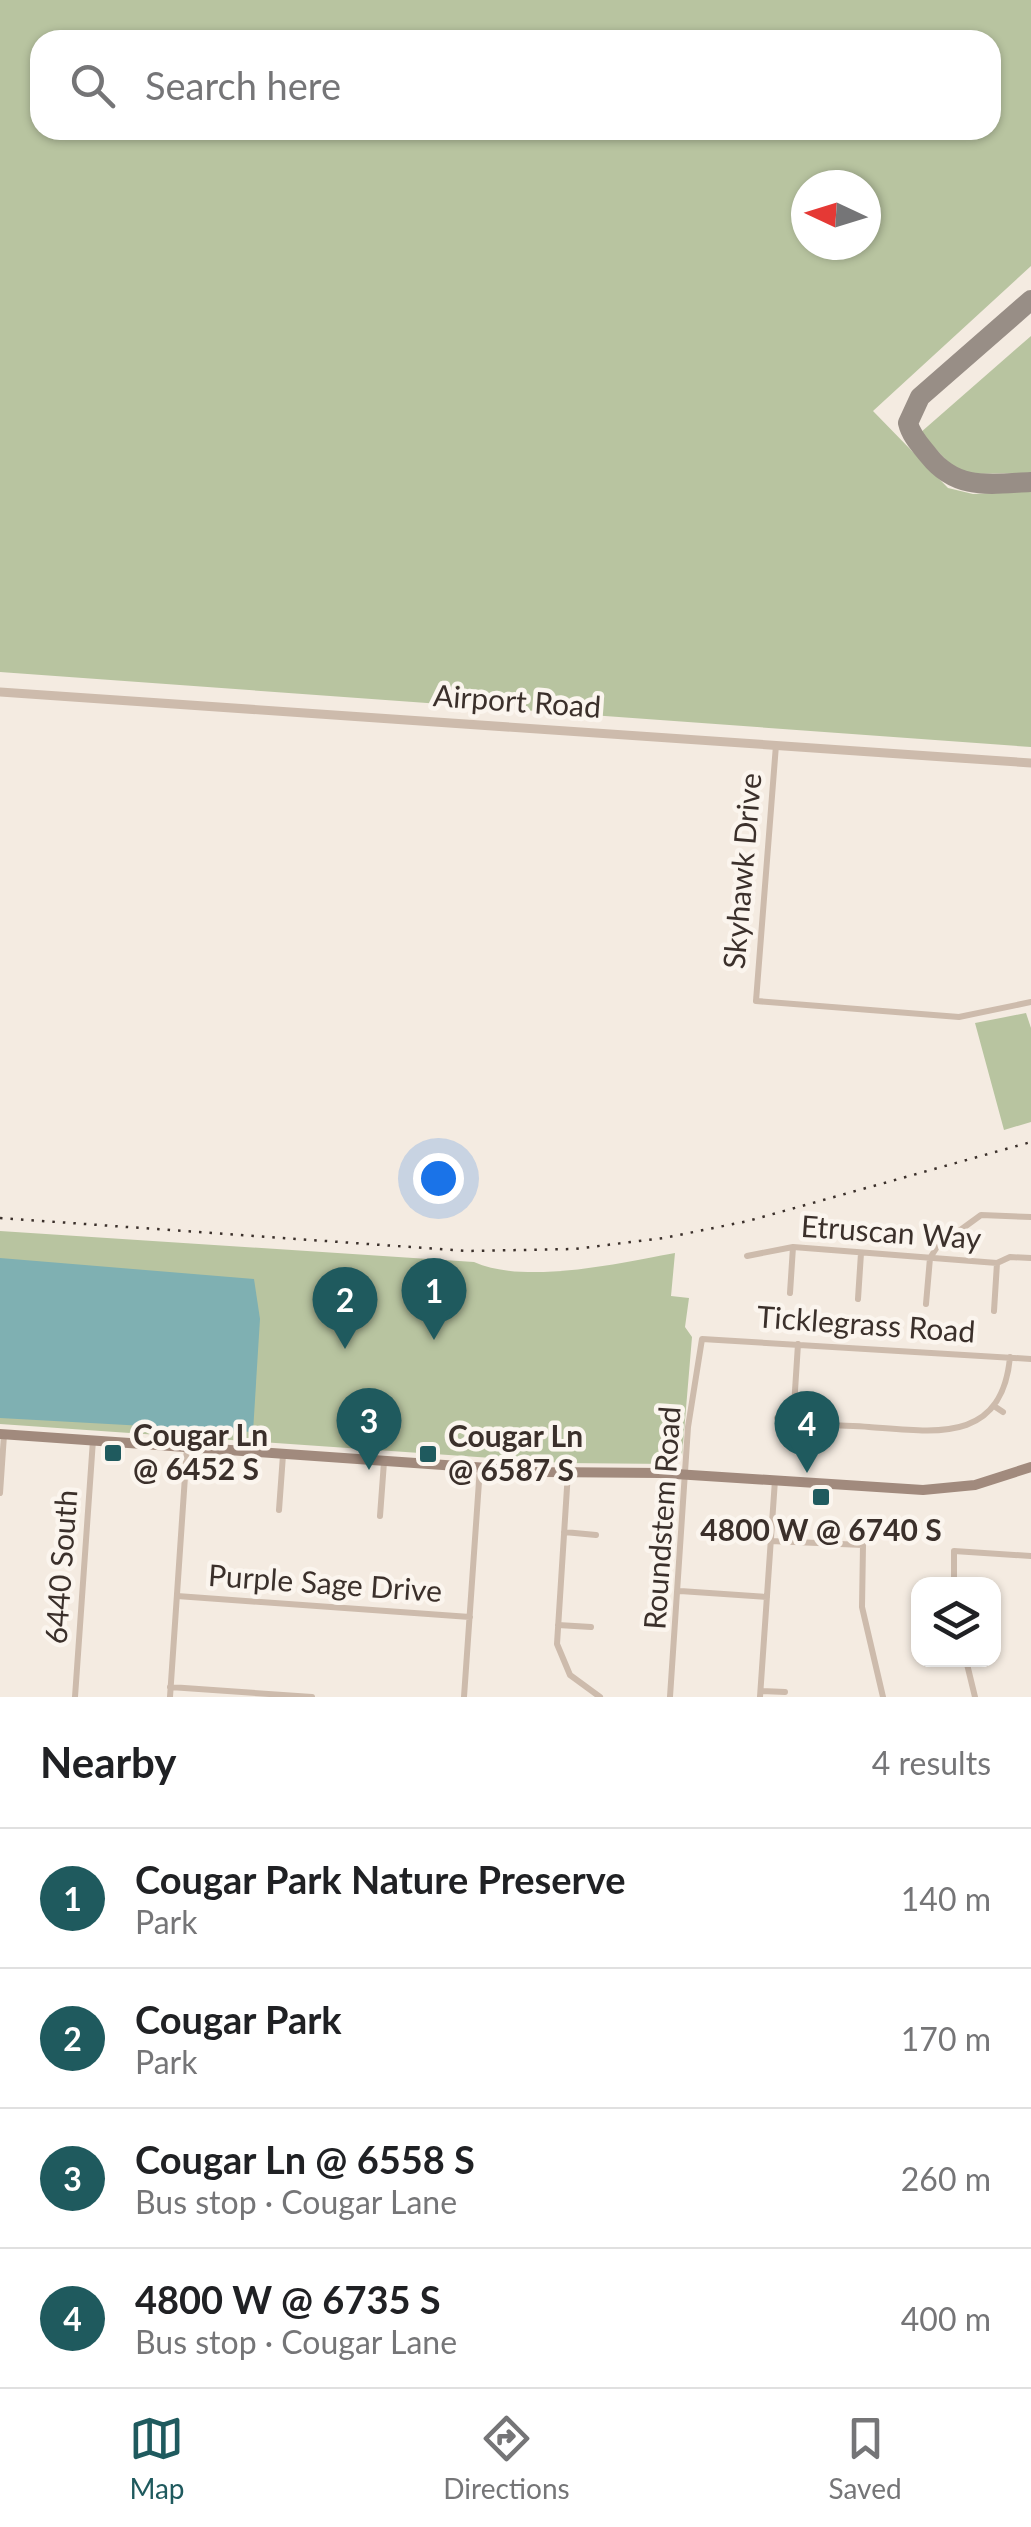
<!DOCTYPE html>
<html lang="en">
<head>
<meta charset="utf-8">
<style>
  body { margin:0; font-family:Lato,sans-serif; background:#f6f6f6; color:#202124 }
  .controls { position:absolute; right:30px; bottom:30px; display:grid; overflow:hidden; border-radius:20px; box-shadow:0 2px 8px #0004 }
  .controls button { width:90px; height:90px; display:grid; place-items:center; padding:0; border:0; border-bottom:2px solid #e0e0e0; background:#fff; color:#202124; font:50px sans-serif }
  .compass { position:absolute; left:791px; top:170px; width:90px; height:90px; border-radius:50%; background:#fff; box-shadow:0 2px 8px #0004; rotate:274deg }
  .you { position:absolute; left:438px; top:1178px; width:35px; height:35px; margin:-25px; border:8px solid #fff; border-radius:50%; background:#1a73e8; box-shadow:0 0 0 15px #1a73e833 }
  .badge { display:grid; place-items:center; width:65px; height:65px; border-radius:50%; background:#1f5a5e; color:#fff; font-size:32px; font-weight:700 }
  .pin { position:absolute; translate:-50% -82px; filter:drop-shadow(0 2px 5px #0008) }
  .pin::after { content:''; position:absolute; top:52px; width:35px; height:30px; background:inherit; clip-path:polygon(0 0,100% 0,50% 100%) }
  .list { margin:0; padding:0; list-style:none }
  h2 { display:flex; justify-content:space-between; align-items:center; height:130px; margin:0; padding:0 40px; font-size:42px }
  h2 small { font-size:32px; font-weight:400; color:#757577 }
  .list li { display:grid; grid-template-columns:65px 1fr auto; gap:30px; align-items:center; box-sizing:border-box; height:140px; padding:0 40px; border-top:2px solid #e0e0e0 }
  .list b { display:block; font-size:38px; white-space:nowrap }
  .list p { margin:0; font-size:32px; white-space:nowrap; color:#757577 }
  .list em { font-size:32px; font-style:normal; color:#757577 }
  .icon { flex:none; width:55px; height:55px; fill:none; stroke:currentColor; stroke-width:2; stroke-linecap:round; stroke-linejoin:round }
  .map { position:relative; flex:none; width:1031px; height:1697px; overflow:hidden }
  .search { position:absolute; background:#fff; box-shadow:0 2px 8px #0004; left:30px; right:30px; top:30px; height:110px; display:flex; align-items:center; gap:25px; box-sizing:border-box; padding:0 35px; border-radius:30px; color:#757577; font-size:38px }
  .sheet { height:690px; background:#fff }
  nav { display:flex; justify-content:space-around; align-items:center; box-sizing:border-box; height:140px; border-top:2px solid #e0e0e0; background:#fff; font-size:28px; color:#757577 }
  nav a { display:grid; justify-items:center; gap:5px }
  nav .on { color:#1f5a5e }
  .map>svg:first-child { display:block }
  .green { fill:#b8c4a0; fill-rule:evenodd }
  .water { fill:#7fb0b2 }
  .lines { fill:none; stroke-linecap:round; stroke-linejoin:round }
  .taxiway { stroke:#988e86; stroke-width:20 }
  .minor { stroke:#cdbbac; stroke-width:6 }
  .tertiary { stroke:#cdbbac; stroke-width:9 }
  .secondary { stroke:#a18a7d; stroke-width:10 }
  .rail { stroke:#3b302b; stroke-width:2.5; stroke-dasharray:2.5 8; stroke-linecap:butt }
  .poi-dot { fill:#1f5a5e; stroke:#fbf5ee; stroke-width:4 }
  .labels { text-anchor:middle; stroke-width:9; stroke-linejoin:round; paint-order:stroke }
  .street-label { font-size:30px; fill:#3b302b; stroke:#fbf5ee }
  .poi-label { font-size:30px; font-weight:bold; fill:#3b302b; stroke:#fbf5ee; text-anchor:start }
</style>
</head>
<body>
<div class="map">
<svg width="1031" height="1697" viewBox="0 0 1031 1697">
  <rect width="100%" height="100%" fill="#f4ebe1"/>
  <path class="green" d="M0,0H1031V266L873,411L948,488L973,494L1031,491V747L0,672ZM40,40H991V130H40ZM806,185H866V245H806Z
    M1031,336V473L960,474L920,433Z
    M1026,1013L1031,1028V1122L1004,1130L975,1023Z
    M0,1231L474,1262C526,1285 620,1263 675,1253L671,1296L689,1298L685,1327L692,1337L682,1456L670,1464L564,1463L0,1424Z"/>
  <path class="water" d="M0,1258L254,1279L260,1319L253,1432L0,1418Z"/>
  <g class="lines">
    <path class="taxiway" d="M1031,300L920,397L908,423C911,436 921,446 929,456C957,491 990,484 1031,482"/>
    <path class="minor" d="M776,745L756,1001L959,1017L1031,1002
      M747,1256L793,1247L997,1263L1010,1257L1031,1258
      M790,1293L793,1247
      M858,1299L861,1253
      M926,1304L930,1258L937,1247L981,1215L1031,1217
      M994,1311L997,1263
      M994,1406L1003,1412
      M777,1418C807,1426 839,1425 869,1427C935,1432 1002,1444 1010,1357
      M793,1422L798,1344
      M568,1472L557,1644L570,1675L600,1697
      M0,1493L4,1435
      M279,1510L283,1455
      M380,1516L384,1462
      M564,1532L596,1535
      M771,1541L863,1545L862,1607L883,1697
      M954,1584V1551L1031,1556
      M680,1591L767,1597
      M177,1596L470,1617
      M558,1625L591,1627
      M966,1660L975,1697
      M170,1687L312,1697
      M761,1691L785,1692
      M75,1697L93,1440
      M170,1697L187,1447
      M464,1697L480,1467
      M670,1697L688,1427L702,1339L1031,1359
      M760,1697L775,1480"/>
    <path class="tertiary" d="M0,692L1031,763"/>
    <path class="secondary" d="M0,1434L544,1472L660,1473L923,1490L975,1485L1031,1467"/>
    <path class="rail" d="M0,1218L467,1251L574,1249L664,1238L748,1221L1031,1142"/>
  </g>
  <g class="poi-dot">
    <rect x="103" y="1443" width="20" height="20" rx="5"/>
    <rect x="418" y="1444" width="20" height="20" rx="5"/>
    <rect x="811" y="1487" width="20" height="20" rx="5"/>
  </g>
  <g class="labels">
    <g class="street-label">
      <text transform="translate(517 702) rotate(4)" y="10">Airport Road</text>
      <text transform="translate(743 871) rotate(-85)" y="10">Skyhawk Drive</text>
      <text transform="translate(891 1233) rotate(4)" y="10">Etruscan Way</text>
      <text transform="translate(866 1325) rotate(4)" y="10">Ticklegrass Road</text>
      <text transform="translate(663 1518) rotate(-86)" y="10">Roundstem Road</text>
      <text transform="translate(62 1567) rotate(-86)" y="10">6440 South</text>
      <text transform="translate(325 1584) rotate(4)" y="10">Purple Sage Drive</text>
    </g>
    <g class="poi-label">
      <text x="133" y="1446">Cougar Ln<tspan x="133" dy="34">@ 6452 S</tspan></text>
      <text x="448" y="1447">Cougar Ln<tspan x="448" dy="34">@ 6587 S</tspan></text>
      <text x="821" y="1541" text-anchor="middle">4800 W @ 6740 S</text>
    </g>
  </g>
</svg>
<div class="controls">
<button><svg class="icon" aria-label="layers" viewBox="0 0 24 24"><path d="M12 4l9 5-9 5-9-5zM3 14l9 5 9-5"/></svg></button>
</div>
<svg class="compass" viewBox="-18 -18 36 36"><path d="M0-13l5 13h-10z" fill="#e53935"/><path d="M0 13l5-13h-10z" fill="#757577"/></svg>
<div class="you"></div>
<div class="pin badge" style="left:434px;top:1340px">1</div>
<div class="pin badge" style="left:345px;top:1349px">2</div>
<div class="pin badge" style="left:369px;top:1470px">3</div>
<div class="pin badge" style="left:807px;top:1473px">4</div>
<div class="search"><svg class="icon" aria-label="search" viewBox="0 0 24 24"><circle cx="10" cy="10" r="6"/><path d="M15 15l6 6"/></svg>Search here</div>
</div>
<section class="sheet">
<h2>Nearby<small>4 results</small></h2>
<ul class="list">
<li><span class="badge">1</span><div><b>Cougar Park Nature Preserve</b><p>Park</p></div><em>140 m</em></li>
<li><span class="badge">2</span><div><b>Cougar Park</b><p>Park</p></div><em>170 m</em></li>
<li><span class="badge">3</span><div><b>Cougar Ln @ 6558 S</b><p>Bus stop · Cougar Lane</p></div><em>260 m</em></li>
<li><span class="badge">4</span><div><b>4800 W @ 6735 S</b><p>Bus stop · Cougar Lane</p></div><em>400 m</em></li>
</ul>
</section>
<nav>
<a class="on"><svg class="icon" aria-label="map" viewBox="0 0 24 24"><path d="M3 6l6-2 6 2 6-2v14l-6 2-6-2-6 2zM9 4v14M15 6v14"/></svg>Map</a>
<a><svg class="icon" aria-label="directions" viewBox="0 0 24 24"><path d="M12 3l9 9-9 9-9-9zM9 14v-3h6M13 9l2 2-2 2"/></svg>Directions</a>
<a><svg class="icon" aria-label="saved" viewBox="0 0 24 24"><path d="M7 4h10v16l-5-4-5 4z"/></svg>Saved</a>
</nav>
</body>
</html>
